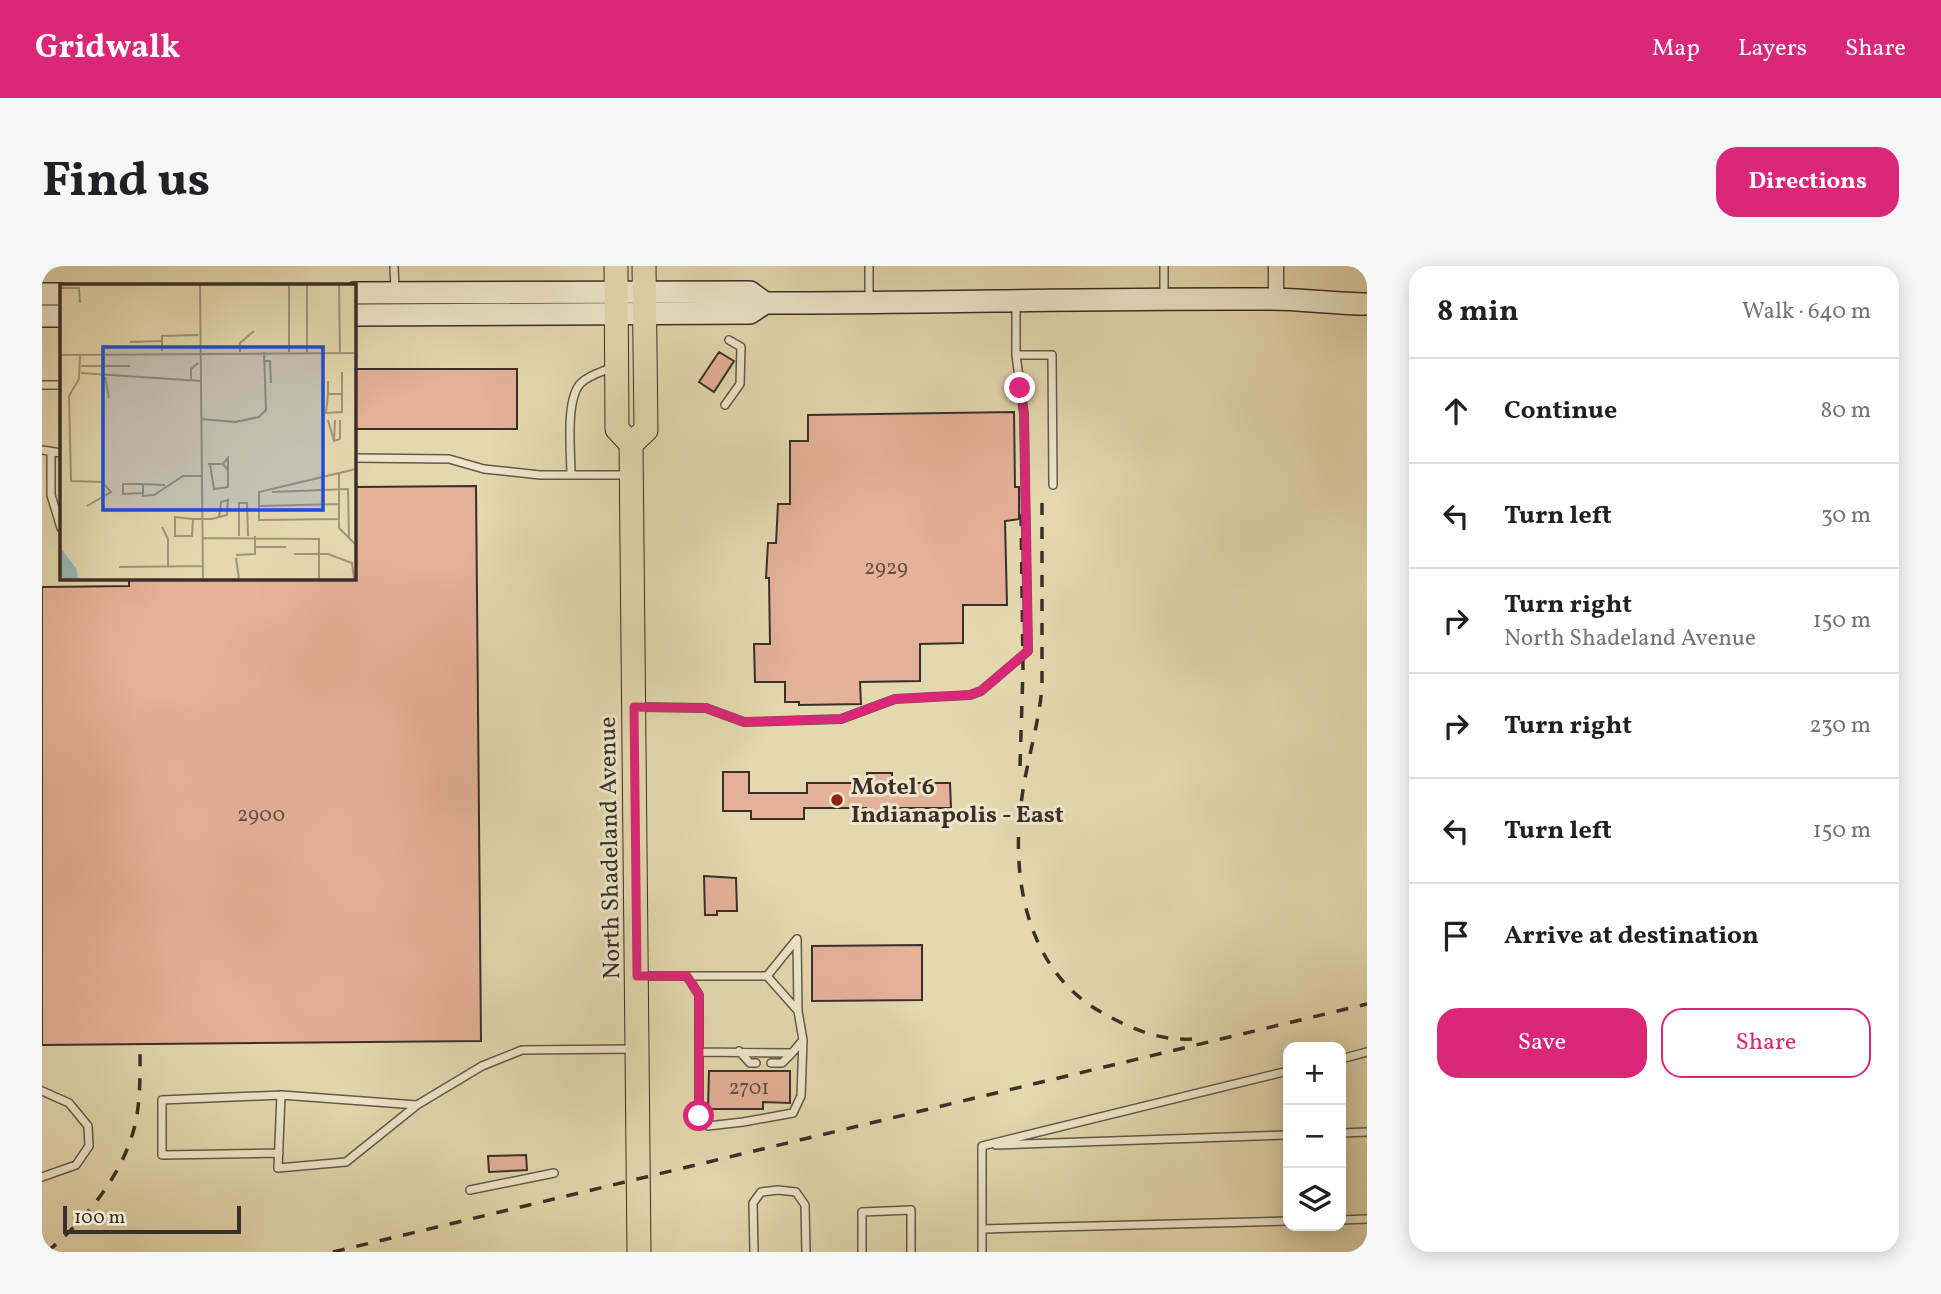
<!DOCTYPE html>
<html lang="en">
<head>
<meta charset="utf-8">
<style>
  body { margin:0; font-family:Vollkorn,serif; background:#f6f6f6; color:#202124 }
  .controls { position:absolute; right:21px; bottom:21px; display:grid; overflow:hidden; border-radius:14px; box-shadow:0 4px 18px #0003 }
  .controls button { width:63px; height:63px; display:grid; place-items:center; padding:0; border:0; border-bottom:2px solid #e0e0e0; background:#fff; color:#202124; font:35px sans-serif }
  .scale { position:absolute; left:21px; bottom:18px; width:178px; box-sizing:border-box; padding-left:7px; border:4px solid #3b2f2a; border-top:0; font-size:19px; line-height:24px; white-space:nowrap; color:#3b2f2a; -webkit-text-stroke:5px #ede6ca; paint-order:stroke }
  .stop { position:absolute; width:21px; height:21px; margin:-16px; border:5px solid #db2777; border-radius:50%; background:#fff }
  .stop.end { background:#db2777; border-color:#fff; box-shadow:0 2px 7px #0008 }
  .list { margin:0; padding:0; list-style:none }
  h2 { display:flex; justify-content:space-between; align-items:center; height:91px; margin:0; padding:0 28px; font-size:30px }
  h2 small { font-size:23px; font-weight:400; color:#757577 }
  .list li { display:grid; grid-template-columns:46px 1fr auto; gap:21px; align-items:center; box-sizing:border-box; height:105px; padding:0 28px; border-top:2px solid #e0e0e0 }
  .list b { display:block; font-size:26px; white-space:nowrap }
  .list p { margin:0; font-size:23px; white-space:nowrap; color:#757577 }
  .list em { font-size:23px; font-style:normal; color:#757577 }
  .actions { display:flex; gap:14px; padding:21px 28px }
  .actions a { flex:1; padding:16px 0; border:2px solid #db2777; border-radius:21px; text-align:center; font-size:24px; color:#db2777 }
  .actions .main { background:#db2777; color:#fff }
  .icon { flex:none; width:38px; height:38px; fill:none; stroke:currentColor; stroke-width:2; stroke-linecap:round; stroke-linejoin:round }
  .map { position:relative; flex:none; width:1325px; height:986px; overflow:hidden; border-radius:21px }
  header { display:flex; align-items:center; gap:42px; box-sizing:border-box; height:98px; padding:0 35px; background:#db2777; color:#fff }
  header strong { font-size:33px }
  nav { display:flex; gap:38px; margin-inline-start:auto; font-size:24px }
  .intro { display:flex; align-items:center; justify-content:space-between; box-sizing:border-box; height:168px; padding:0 42px }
  h1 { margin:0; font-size:49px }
  .button { padding:18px 32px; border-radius:21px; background:#db2777; color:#fff; font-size:24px; font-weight:700 }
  main { display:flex; gap:42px; padding:0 42px }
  aside { flex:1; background:#fff; border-radius:21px; box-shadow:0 4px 18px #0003 }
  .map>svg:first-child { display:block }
  .building { fill:#e4b199; stroke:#3b2f2a; stroke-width:2 }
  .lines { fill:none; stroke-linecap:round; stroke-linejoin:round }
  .lane-casing { stroke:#65594b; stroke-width:10 }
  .street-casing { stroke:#65594b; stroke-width:17 }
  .secondary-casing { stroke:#3b2f2a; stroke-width:24 }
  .primary-casing { stroke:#3b2f2a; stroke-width:25 }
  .lane { stroke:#ede6ca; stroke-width:7 }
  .street { stroke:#ede6ca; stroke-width:14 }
  .secondary { stroke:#ede6ca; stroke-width:21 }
  .primary { stroke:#e4d8ae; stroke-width:23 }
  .rail { stroke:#3b2f2a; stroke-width:3.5; stroke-dasharray:12 12; stroke-linecap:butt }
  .route { stroke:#db2777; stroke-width:9 }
  .poi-dot { fill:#8f2418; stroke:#ede6ca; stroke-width:2.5 }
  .labels { text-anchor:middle; stroke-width:6; stroke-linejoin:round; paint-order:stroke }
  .number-label { font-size:21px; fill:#655046 }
  .poi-label { font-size:24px; font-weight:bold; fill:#3b2f2a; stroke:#ede6ca; text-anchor:start }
  .street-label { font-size:24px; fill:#3b2f2a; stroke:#ede6ca }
  .inset-road { fill:none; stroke:#a09479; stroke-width:2 }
  .view { fill:#1d4ed8; fill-opacity:0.15; stroke:#1d4ed8; stroke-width:3.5 }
  .inset-edge { fill:none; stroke:#3b2f2a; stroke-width:3.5 }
</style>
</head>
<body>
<header>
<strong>Gridwalk</strong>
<nav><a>Map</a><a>Layers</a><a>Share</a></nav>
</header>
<div class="intro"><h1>Find us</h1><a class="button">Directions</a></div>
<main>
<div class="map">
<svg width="1325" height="986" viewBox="0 0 1325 986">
  <rect width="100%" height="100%" fill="#e4d8ae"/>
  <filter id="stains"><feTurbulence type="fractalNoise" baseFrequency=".00286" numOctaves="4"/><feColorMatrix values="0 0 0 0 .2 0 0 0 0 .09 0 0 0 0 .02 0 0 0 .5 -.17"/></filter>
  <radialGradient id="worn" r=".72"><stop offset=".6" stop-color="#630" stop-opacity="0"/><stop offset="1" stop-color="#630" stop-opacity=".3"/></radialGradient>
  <path class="building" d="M677,86L692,95L672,126L657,116Z
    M312,103H475V163H312Z
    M972,146L973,221H977V253L963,255L965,339H921V377L878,378V415L818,416L819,438L757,439V436H743V416H713L712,378H728L727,312H724L726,277H734L736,238H748V175H766V149Z
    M434,220L439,775L0,779V321L87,320V312H312V221Z
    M681,506H707V527H765V517H825V507H850V517H908L909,542H849V550H824V542H762V553H709V545H681Z
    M662,610L694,612L695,645H675V649H663Z
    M880,679V734L770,735V680Z
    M667,805H748V837L721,836V843H666Z
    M484,889L485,904L447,906L446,890Z"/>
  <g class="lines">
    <defs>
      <path id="lane" d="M352,0L353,24
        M1122,0V31
        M827,36V0
        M974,89H1010L1011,219
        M0,119H19
        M683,139L698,118L699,81L687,74
        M0,184L19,187
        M9,186V229L19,262
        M312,192L407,193L442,203L498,209H586
        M529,209C529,186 523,133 539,117C547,109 559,106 569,102
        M595,441L664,442L702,456L799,453L853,433L928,429L939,425L986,385L982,148L974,89V37
        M599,710H725L755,673L756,745L725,710
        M645,710L657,729V850L666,860L701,856L751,847L759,830L761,774L756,745
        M697,785L708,797H714
        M657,786L750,787L761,774
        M1299,793L1325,786
        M729,797H740L750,787
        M0,825L27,837L46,860L47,880L34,899L0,911
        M375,839L239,829L236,902L304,896L375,839L440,800L480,784L591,783
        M1299,867L1325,866
        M954,879L1246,869
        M237,887L120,889V834L239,829
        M428,924L512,907
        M1299,954L1325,953
        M940,963L1246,955
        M712,986L711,937L719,926L736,924L754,926L763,939L764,986
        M820,986V946L869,944V986
        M940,986V880L1246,805"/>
      <path id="street" d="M1234,0V33"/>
      <path id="secondary" d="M312,27L708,26L723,37
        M0,28H19
        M312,49L708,47L723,37C892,37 1060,32 1229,33C1261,33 1293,38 1325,38
        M0,50H19"/>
      <path id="primary" d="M574,0L575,163L589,178L597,986
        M589,178L604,164L602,0"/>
    </defs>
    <use href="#lane" class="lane-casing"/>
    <use href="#street" class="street-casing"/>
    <use href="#secondary" class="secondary-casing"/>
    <use href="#primary" class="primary-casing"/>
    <use href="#lane" class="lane"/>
    <use href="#street" class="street"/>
    <use href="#secondary" class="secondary"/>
    <use href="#primary" class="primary"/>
    <path class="rail" d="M1000,237V421C997,458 985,494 980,531C968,610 984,704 1059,746C1087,762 1117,775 1150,773
      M978,500L981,403L979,245
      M5,986C44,953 81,909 93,859C99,832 98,805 98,778
      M291,986L1325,738"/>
  </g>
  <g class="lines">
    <path class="route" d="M657,850V729L645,710H595L592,441L664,442L702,456L799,453L853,433L928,429L939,425L986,385L982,148L978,122"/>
  </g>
  <circle class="poi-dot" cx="795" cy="534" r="7"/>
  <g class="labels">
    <g class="number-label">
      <text x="844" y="308">2929</text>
      <text x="219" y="555">2900</text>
      <text x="707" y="828">2701</text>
    </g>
    <g class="poi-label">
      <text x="809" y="528">Motel 6<tspan x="809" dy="28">Indianapolis - East</tspan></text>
    </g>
    <g class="street-label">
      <text transform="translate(567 582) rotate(-91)" y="8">North Shadeland Avenue</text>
    </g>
  </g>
  <g transform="translate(18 18)">
    <rect width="296" height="296" fill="#e4d8ae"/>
    <path d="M0,263L16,284L18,295H0Z" fill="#98b8b3"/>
    <path class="inset-road" d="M140,0L143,295M229,0V68M247,0V68M279,0L280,69M0,4H19L20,19M102,57V52L138,51M70,58L102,57V67M180,68V59L194,47M0,71L296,69M20,71L19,95L9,112L11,197L42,198L51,208L27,222M204,77H210L211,99M21,82H70M21,89L141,97M45,93L49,114M131,97V85L138,79M268,97V110H282V128L266,129L268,110M282,110V88M141,135L175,138L199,133L206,126L204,68M268,136L274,157L280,155V136M274,157L275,136M148,180H163L168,174V186L163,180M150,180L154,205L168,203V186M279,189V235L199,236V208L296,185M105,201L83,200V212L94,211L123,192H142M212,208L288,205L289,254M83,209L63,210V200H83M199,222L279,220M133,235L115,233V252H132L133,235H151L156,234L159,233L167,231L168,216L161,218L159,233M279,235V244L296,261M102,243L108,255V282M179,252V219H187L188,252M195,252V263H226M142,254L259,255V270H234M176,271L195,270V263M176,274L179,295M59,283L143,282M259,295V270H268L292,279L294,295"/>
    <path class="view" d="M43,63H263V226H43Z"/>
    <rect width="296" height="296" class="inset-edge"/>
  </g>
  <rect width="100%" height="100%" filter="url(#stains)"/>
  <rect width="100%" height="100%" fill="url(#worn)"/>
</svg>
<div class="controls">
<button>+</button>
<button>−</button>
<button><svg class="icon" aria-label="layers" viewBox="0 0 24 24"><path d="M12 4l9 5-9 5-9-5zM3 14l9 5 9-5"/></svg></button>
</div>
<div class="scale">100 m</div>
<div class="stop" style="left:657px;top:850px"></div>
<div class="stop end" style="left:978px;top:122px"></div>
</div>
<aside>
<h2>8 min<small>Walk · 640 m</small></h2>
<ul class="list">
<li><svg class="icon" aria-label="ahead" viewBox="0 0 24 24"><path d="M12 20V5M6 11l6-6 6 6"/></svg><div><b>Continue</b></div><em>80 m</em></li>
<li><svg class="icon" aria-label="left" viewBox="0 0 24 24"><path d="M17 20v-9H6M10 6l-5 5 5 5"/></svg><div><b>Turn left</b></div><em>30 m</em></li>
<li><svg class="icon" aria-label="right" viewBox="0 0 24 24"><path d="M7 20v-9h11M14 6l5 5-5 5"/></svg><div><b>Turn right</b><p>North Shadeland Avenue</p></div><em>150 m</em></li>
<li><svg class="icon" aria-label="right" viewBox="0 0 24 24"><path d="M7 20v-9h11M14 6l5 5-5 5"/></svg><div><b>Turn right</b></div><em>230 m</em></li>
<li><svg class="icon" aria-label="left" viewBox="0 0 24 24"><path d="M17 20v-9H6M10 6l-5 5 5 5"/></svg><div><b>Turn left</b></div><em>150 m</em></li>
<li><svg class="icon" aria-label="arrive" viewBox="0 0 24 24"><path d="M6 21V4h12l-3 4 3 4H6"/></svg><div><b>Arrive at destination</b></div></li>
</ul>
<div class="actions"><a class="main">Save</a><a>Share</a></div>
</aside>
</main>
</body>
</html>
